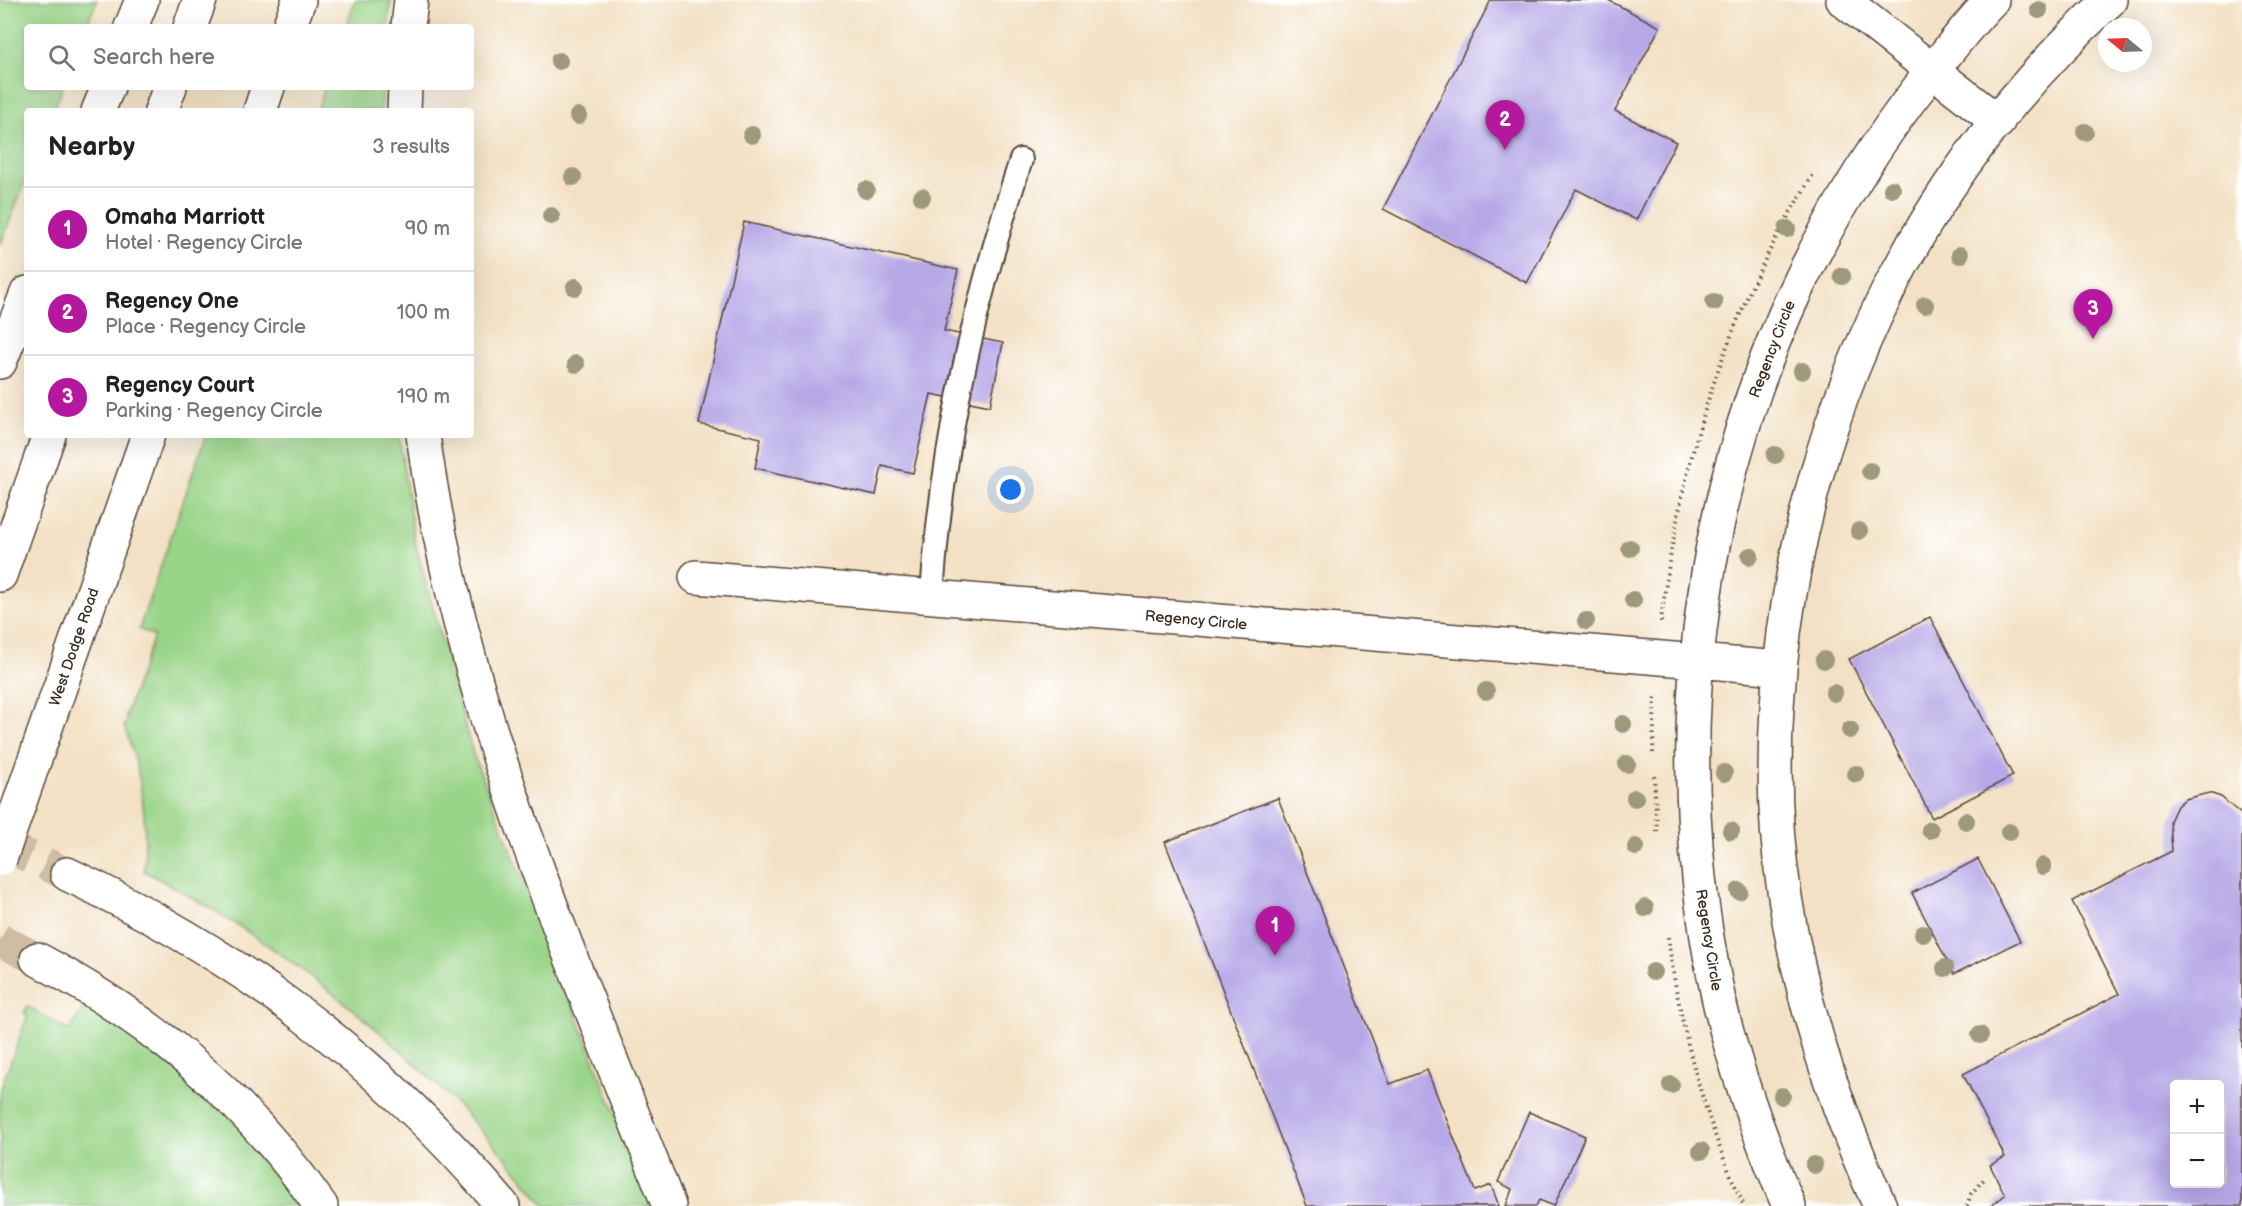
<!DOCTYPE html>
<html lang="en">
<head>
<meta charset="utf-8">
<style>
  body { margin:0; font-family:"Balsamiq Sans",sans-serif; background:#f6f6f6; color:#222 }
  .controls { position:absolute; right:18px; bottom:18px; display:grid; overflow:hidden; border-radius:6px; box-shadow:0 6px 24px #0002 }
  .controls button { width:54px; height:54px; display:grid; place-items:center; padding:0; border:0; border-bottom:2px solid #e0e0e0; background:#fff; color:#222; font:30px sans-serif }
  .compass { position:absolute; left:2098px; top:18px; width:54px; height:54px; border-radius:50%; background:#fff; box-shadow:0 6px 24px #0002; rotate:289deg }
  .you { position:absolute; left:1011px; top:490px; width:21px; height:21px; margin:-15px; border:4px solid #fff; border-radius:50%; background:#1a73e8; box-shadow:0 0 0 9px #1a73e833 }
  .badge { display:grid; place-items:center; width:39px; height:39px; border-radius:50%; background:#b5179e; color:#fff; font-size:20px; font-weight:700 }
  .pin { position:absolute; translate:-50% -50px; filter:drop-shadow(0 2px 3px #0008) }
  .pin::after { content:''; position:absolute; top:32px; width:21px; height:18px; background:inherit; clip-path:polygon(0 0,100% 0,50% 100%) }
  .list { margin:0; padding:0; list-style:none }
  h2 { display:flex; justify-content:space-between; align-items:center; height:78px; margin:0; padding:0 24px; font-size:26px }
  h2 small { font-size:20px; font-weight:400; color:#767676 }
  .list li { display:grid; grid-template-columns:39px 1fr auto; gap:18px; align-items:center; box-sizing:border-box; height:84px; padding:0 24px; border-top:2px solid #e0e0e0 }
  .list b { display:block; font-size:22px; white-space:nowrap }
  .list p { margin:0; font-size:20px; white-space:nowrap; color:#767676 }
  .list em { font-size:20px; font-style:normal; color:#767676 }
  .icon { flex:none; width:33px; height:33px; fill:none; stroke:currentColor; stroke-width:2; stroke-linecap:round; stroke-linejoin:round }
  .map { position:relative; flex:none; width:2242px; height:1206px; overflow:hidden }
  .search { position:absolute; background:#fff; box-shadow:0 6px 24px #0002; left:24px; top:24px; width:450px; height:66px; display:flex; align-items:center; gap:15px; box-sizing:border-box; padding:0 21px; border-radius:6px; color:#767676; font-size:22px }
  .panel { position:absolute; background:#fff; box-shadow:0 6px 24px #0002; left:24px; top:108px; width:450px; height:330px; border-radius:6px }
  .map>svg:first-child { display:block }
  .green { fill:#9ad488; stroke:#6a7f53; stroke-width:1.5 }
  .building { fill:#b6a8e7; fill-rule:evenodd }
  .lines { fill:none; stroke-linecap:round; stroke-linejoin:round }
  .motorway-tunnel { stroke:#cebca4; stroke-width:33; stroke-dasharray:33 16; stroke-linecap:butt }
  .service-casing { stroke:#574537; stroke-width:26 }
  .minor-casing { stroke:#574537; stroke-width:36 }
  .motorway-casing { stroke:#574537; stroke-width:36 }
  .path { stroke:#574537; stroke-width:4; stroke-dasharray:1.5 4.5; stroke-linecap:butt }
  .service { stroke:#fff; stroke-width:22 }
  .minor { stroke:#fff; stroke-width:33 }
  .motorway { stroke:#fff; stroke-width:33 }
  .motorway-bridge-casing { stroke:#574537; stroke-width:36; stroke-linecap:butt }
  .motorway-bridge { stroke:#fff; stroke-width:33 }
  .tree { fill:#9e987b }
  .labels { text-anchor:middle; stroke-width:5; stroke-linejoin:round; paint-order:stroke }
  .street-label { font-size:15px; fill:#3b2a1e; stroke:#fff }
</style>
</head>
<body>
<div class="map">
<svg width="2242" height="1206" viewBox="0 0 2242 1206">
  <rect width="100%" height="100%" fill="#fff"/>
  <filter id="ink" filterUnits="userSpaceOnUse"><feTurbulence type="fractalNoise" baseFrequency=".0167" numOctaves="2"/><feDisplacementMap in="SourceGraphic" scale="12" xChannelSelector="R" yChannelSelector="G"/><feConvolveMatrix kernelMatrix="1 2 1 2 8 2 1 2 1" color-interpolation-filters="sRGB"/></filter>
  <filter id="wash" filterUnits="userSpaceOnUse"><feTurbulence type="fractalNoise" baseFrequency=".008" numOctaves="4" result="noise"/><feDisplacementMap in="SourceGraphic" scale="24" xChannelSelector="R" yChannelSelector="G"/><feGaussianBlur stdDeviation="1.35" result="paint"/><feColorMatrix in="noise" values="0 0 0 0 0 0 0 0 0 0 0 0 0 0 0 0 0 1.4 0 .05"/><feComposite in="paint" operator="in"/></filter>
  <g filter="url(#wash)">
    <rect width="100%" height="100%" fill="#f3e1c5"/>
    <path class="green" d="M0,0H97L86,27H27V87H63L53,111H27V177L0,246Z
      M355,0H391L388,27H346Z
      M325,87H383L381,111H317Z
      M206,435H399L414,539L473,754L652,1206H545C441,1071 295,949 144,871C147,822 143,772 124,727L128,717L125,716L154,636L139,629Z
      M87,1002L163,1056L233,1117L305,1206H0V1091L28,1015L24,1013L27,1006L69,1031Z"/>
    <g id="blocks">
      <path class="building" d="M1491,0H1608L1660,27L1615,111L1676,142L1636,220L1576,189L1527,283L1383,209Z
        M744,222L958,270L944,331L1003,343L990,406L931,394L913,473L882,466L876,495L755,468L761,438L699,424Z
        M1930,617L2013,776L1932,818L1849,659Z
        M2209,793L2221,797L2242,815V1206H1991L2005,1195L1990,1165L2005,1157L1963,1074L2119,994L2072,901L2172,851L2170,821L2177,806L2185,799ZM2174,1084H2220V1184H2174Z
        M1278,798L1390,1084L1427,1070L1475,1191L1491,1185L1499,1206H1307L1165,842Z
        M1978,859L2020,941L1954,974L1912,893Z
        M1529,1112L1585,1136L1554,1206L1539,1200L1536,1206H1506L1512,1189L1498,1182Z"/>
    </g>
  </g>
  <g filter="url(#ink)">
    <use href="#blocks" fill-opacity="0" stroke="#574537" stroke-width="1.5"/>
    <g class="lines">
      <path class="motorway-tunnel" d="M0,843L67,874
        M0,940L37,959"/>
      <defs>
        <path id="service" d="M932,597C941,447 974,303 1021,160"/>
        <path id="minor" d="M1843,0L1998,122
          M696,577L1780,668
          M1789,1206C1760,1138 1734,1068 1718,996C1649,675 1722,339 1925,80C1947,53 1967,25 1992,0
          M1880,1206C1835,1107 1802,1005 1785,897C1771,811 1773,720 1784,633C1817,385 1925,169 2110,0"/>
        <path id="motorway" d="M131,27L142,0
          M190,27L200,0
          M289,27L299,0
          M408,27L411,0
          M98,111L108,87
          M161,111L170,87
          M260,111L268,87
          M404,111L405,87
          M0,362L27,293
          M423,435C459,704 571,955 669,1206
          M0,575L49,435
          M43,736L148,435
          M67,874C239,955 381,1061 503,1206
          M37,959C153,1021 245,1097 321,1206"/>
      </defs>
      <use href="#service" class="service-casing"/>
      <use href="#minor" class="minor-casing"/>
      <use href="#motorway" class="motorway-casing"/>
      <path class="path" d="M1661,622C1679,465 1727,309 1813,175
        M1653,753L1655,695
        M1654,776L1657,831
        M1668,937C1680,1029 1705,1121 1744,1206
        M1967,1206L1971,1194L1986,1177"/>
      <use href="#service" class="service"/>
      <use href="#minor" class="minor"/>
      <use href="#motorway" class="motorway"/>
      <defs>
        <path id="motorway-bridge" d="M0,859L43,736"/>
      </defs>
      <use href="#motorway-bridge" class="motorway-bridge-casing"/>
      <use href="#motorway-bridge" class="motorway-bridge"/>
    </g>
    <g class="tree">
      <circle cx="2039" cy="10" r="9"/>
      <circle cx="559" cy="61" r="9"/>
      <circle cx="578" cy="116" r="9"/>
      <circle cx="2085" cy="132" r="9"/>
      <circle cx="752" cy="135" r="9"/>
      <circle cx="573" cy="177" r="9"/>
      <circle cx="1892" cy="189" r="9"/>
      <circle cx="866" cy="190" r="9"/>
      <circle cx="922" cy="197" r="9"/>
      <circle cx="551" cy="216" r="9"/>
      <circle cx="1787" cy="229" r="9"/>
      <circle cx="1960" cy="255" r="9"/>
      <circle cx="1842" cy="276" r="9"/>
      <circle cx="575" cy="287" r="9"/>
      <circle cx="1714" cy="302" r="9"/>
      <circle cx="1925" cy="305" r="9"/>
      <circle cx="576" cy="364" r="9"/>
      <circle cx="1802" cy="371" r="9"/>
      <circle cx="1775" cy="455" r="9"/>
      <circle cx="1870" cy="471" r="9"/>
      <circle cx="1859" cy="531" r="9"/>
      <circle cx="1630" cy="548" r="9"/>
      <circle cx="1750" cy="556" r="9"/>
      <circle cx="1633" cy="600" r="9"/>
      <circle cx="1586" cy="621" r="9"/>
      <circle cx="1824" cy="660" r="9"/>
      <circle cx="1486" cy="691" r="9"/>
      <circle cx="1834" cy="693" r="9"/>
      <circle cx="1623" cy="724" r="9"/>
      <circle cx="1850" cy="730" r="9"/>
      <circle cx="1627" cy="764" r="9"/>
      <circle cx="1724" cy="773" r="9"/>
      <circle cx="1856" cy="774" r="9"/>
      <circle cx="1635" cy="798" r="9"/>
      <circle cx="1966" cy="821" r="9"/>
      <circle cx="1930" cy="830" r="9"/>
      <circle cx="1731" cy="831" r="9"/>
      <circle cx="2009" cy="832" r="9"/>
      <circle cx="1636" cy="847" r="9"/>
      <circle cx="2043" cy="866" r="9"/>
      <circle cx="1739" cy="891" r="9"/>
      <circle cx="1645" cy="908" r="9"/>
      <circle cx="1923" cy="934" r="9"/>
      <circle cx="1945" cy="968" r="9"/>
      <circle cx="1653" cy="972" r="9"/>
      <circle cx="1980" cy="1035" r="9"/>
      <circle cx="1671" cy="1085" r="9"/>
      <circle cx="1782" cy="1096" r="9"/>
      <circle cx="1701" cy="1151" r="9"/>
      <circle cx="1814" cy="1165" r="9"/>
    </g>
  </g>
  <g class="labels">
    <g class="street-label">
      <text transform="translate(1772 349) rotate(-69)" y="5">Regency Circle</text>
      <text transform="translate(1196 620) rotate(5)" y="5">Regency Circle</text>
      <text transform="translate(74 647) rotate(-71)" y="5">West Dodge Road</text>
      <text transform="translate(1709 940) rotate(81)" y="5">Regency Circle</text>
    </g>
  </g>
</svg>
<div class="controls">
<button>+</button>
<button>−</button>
</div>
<svg class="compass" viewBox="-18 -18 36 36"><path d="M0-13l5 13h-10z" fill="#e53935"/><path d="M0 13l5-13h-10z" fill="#767676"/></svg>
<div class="you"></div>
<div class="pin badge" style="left:1275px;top:956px">1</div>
<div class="pin badge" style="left:1505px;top:150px">2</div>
<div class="pin badge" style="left:2093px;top:339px">3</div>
<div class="search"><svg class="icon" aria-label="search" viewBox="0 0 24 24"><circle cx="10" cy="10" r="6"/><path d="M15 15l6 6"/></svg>Search here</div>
<section class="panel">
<h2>Nearby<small>3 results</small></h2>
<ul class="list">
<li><span class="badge">1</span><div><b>Omaha Marriott</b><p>Hotel · Regency Circle</p></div><em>90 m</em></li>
<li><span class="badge">2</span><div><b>Regency One</b><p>Place · Regency Circle</p></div><em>100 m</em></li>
<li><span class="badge">3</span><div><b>Regency Court</b><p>Parking · Regency Circle</p></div><em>190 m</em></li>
</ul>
</section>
</div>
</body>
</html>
